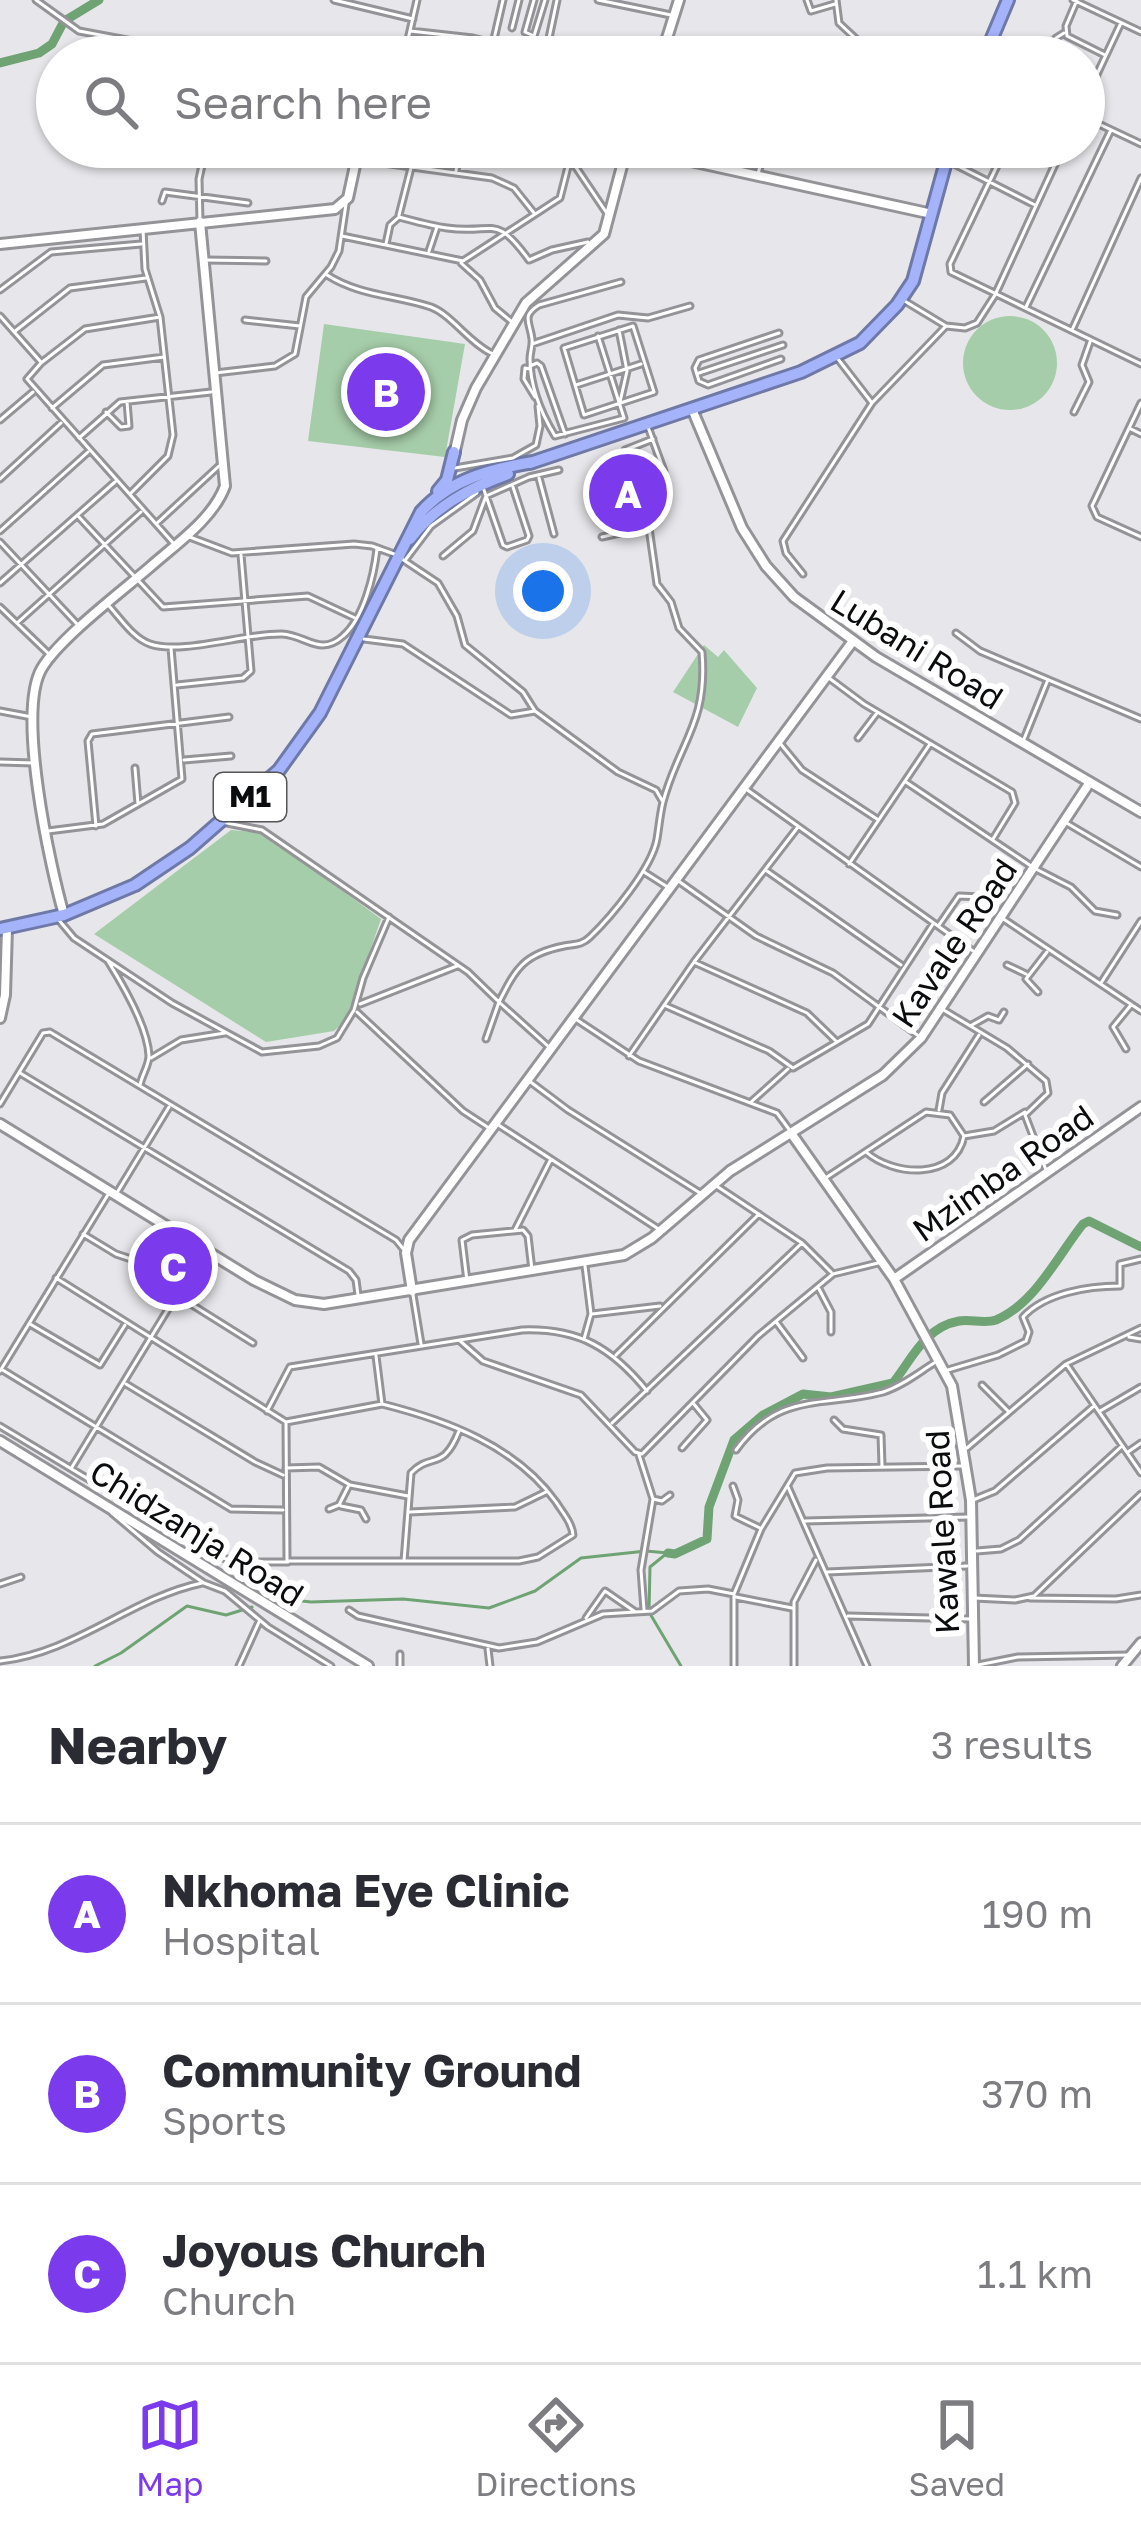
<!DOCTYPE html>
<html lang="en">
<head>
<meta charset="utf-8">
<style>
  body { margin:0; font-family:"Golos Text",sans-serif; background:#f7f7f7; color:#2b2b33 }
  .you { position:absolute; left:543px; top:591px; width:42px; height:42px; margin:-30px; border:9px solid #fff; border-radius:50%; background:#1a73e8; box-shadow:0 0 0 18px #1a73e833 }
  .badge { display:grid; place-items:center; width:78px; height:78px; border-radius:50%; background:#7c3aed; color:#fff; font-size:39px; font-weight:700 }
  .pin { position:absolute; translate:-50% -50%; border:6px solid #fff; box-shadow:0 3px 12px #0006 }
  .list { margin:0; padding:0; list-style:none }
  h2 { display:flex; justify-content:space-between; align-items:center; height:156px; margin:0; padding:0 48px; font-size:51px }
  h2 small { font-size:39px; font-weight:400; color:#7c7c81 }
  .list li { display:grid; grid-template-columns:78px 1fr auto; gap:36px; align-items:center; box-sizing:border-box; height:180px; padding:0 48px; border-top:3px solid #e1e1e2 }
  .list b { display:block; font-size:45px; white-space:nowrap }
  .list p { margin:0; font-size:39px; white-space:nowrap; color:#7c7c81 }
  .list em { font-size:39px; font-style:normal; color:#7c7c81 }
  .icon { flex:none; width:66px; height:66px; fill:none; stroke:currentColor; stroke-width:2; stroke-linecap:round; stroke-linejoin:round }
  .map { position:relative; flex:none; width:1141px; height:1666px; overflow:hidden }
  .search { position:absolute; background:#fff; box-shadow:0 3px 9px #0004; left:36px; right:36px; top:36px; height:132px; display:flex; align-items:center; gap:30px; box-sizing:border-box; padding:0 42px; border-radius:66px; color:#7c7c81; font-size:45px }
  .sheet { height:696px; background:#fff }
  nav { display:flex; justify-content:space-around; align-items:center; box-sizing:border-box; height:168px; border-top:3px solid #e1e1e2; background:#fff; font-size:33px; color:#7c7c81 }
  nav a { display:grid; justify-items:center; gap:6px }
  nav .on { color:#7c3aed }
  .map>svg:first-child { display:block }
  .green { fill:#a6cda9 }
  .lines { fill:none; stroke-linecap:round; stroke-linejoin:round }
  .stream { stroke:#6fa374; stroke-width:3 }
  .river { stroke:#6fa374; stroke-width:9 }
  .street-casing { stroke:#949498; stroke-width:9 }
  .secondary-casing { stroke:#949498; stroke-width:14 }
  .highway-casing { stroke:#6e79a7; stroke-width:16 }
  .street { stroke:#fff; stroke-width:3 }
  .secondary { stroke:#fff; stroke-width:8 }
  .highway { stroke:#a4b3fa; stroke-width:10 }
  .labels { text-anchor:middle; stroke-width:12; stroke-linejoin:round; paint-order:stroke }
  .shield { fill:#fff; stroke:#545556; stroke-width:3 }
  .shield-label { font-size:30px; font-weight:bold; fill:#0b0c0d }
  .street-label { font-size:33px; fill:#0b0c0d; stroke:#fff }
</style>
</head>
<body>
<div class="map">
<svg width="1141" height="1666" viewBox="0 0 1141 1666">
  <rect width="100%" height="100%" fill="#e7e7eb"/>
  <path class="green" d="M963 363a47 47 0 1 1 94 0a47 47 0 1 1-94 0Z
    M324,324L465,344L445,457L308,441Z
    M704,645L718,657L724,650L757,688L738,727L673,692Z
    M231,830L264,833L381,919L346,1020L334,1031L266,1042L94,934Z"/>
  <g class="lines">
    <path class="stream" d="M666,1554L650,1567L649,1612L681,1666
      M264,1591C282,1586 290,1586 302,1601L311,1602L403,1599L489,1608L535,1591L581,1558L646,1551L668,1553
      M95,1666L121,1653L187,1606L226,1615L252,1607"/>
    <path class="river" d="M66,20L99,0
      M0,63L39,53L52,44L62,25
      M668,1553L675,1554L707,1539L709,1507L734,1440L763,1415L803,1394L831,1397L893,1383C912,1359 925,1327 959,1321C971,1319 984,1324 996,1320C1035,1304 1058,1255 1083,1224L1089,1221L1141,1247"/>
    <defs>
      <path id="street" d="M36,0L79,31L218,57
        M334,0L413,19
        M534,0L525,32L534,36L545,0
        M598,0L671,15
        M807,0L811,11L835,4
        M836,0L839,23L867,49
        M1073,0L1141,32
        M1077,0L1066,26L1067,36L1105,55
        M512,28L519,0
        M410,31L473,38L547,57
        M494,39L503,0
        M404,57L417,0
        M545,57L557,0
        M654,57L662,43
        M1047,57L1056,38L1064,33
        M1084,102L1121,23
        M1084,117L1141,144
        M1006,147L950,264L951,272L1141,364
        M361,160L492,178L514,188L534,213
        M571,160L606,212
        M948,161L1035,205
        M456,171L460,147
        M758,174L765,147
        M162,201L165,192L248,203
        M399,215L411,168
        M200,222L199,179L206,147
        M342,236L463,261L560,198L573,147
        M386,244L390,225L399,217C414,221 431,226 447,228C495,235 494,212 529,260L552,250L588,242
        M429,251L437,227
        M205,260L266,261
        M461,263L480,280L495,308L512,322
        M327,275C360,296 395,295 431,307C452,315 469,343 493,354
        M621,282L539,305C521,316 530,322 532,339C533,345 530,352 530,359C530,387 541,413 555,436L624,418
        M0,290L51,252L141,244
        M903,300L946,326L965,328L977,323L995,295L1063,147
        M1026,307L1111,130
        M0,316L40,361
        M160,317L85,329L41,363L27,379L174,544
        M245,320L300,326
        M633,326L654,392L584,415L564,348Z
        M619,330L627,371L620,402
        M1072,330L1141,178
        M14,332L70,288L146,278
        M779,333L699,360L695,368L699,381L708,385L781,359
        M598,336L624,418
        M532,344L618,315L648,318L690,306
        M838,359L872,403
        M530,366L537,363L541,366L565,434
        M530,369L525,368L524,379L535,397
        M215,373L275,366L295,354L306,297L331,267L339,251L346,204
        M699,373L783,345
        M576,385L641,364
        M1141,403L1092,506L1097,517L1141,537
        M52,408L103,365L164,357
        M106,412L121,427L129,426L127,402
        M1074,412L1089,382L1082,365L1090,342
        M0,420L33,392
        M648,427L664,471
        M1131,429L1141,434
        M79,438L120,402L211,392
        M455,468L513,458L536,445L540,426L538,406
        M539,478L554,534
        M0,479L61,423
        M484,490L503,545L507,547L527,540L529,536L513,487
        M130,494L168,456L173,435L160,317L145,269L143,230
        M78,516L163,607L308,596L355,618
        M156,524L219,466
        M0,531L88,452
        M187,536L232,553L354,544L372,546L394,554
        M602,537L633,530L639,519
        M0,542L77,624
        M443,556L473,531L486,496L529,477L559,470
        M402,559L438,583L457,616L465,645L523,692L535,711L618,772L656,790L663,802
        M406,559L431,526L477,493
        M803,574L786,553L783,541L872,403L946,326
        M0,583L115,482
        M109,606C121,619 133,638 150,644C181,655 247,633 282,634C306,635 320,657 343,636C364,618 374,575 377,549
        M0,607L51,656
        M17,623L141,512
        M956,633L980,651L1141,719
        M364,639L403,644L511,715L535,711
        M829,678L864,704L1012,792L1015,803L993,839
        M177,685L243,678L251,671L241,555
        M0,711L32,717
        M858,738L877,713
        M1024,739L1047,682
        M779,742L802,770L877,819
        M184,760L231,756
        M0,762L34,763
        M135,768L138,804
        M906,782L1034,868L1071,887L1095,911L1117,915
        M746,789L973,951
        M222,822L262,830L468,972L499,1002L486,1039
        M1065,822L1141,867
        M96,826L88,741L92,734L229,717
        M48,831L103,824L182,779L171,648
        M849,864L930,744
        M767,871L901,965
        M644,872L666,886
        M677,880L756,936L833,973L920,1037
        M1002,918L1141,1011
        M58,919L74,938L172,1003L262,1052L319,1046L337,1038L354,1010L363,978L389,917
        M939,925L959,896L982,897
        M108,961C123,985 148,1028 149,1056C149,1065 142,1075 140,1085
        M696,963L807,1013L837,1042
        M1007,965L1026,974
        M1101,983L1141,921
        M1038,992L1026,979L1047,952
        M360,1004L457,966
        M664,1005L769,1051L793,1068L868,1024L933,924
        M942,1009L1007,1048L1046,1081L1048,1093L1025,1115L1046,1170
        M357,1012L463,1111L489,1128
        M574,1018L639,1061L777,1113L791,1132
        M972,1025L988,1016L999,1020L1004,1012
        M549,1047L499,1002C516,968 524,954 564,946C575,944 582,945 590,937C611,917 652,868 657,839C659,827 660,814 663,802C679,742 708,724 702,652L679,628L671,602L657,584L649,528L625,499L621,469L625,450L653,439
        M1126,1049L1113,1027L1131,1005
        M629,1056L694,962L798,827
        M151,1058L181,1040L225,1033
        M20,1073L349,1271L356,1280L358,1295
        M528,1080L568,1110L700,1193
        M751,1102L788,1069
        M984,1102L1028,1064
        M0,1104L43,1033L50,1032L396,1240L405,1251
        M939,1110L942,1093L979,1035
        M497,1124L660,1230
        M964,1136L994,1131L1025,1112
        M824,1179L926,1112L950,1115L964,1136C955,1181 893,1176 866,1152
        M715,1185L802,1243L831,1272
        M118,1191L169,1107
        M515,1230L551,1159
        M83,1234L116,1254L140,1262L160,1252L173,1232
        M56,1278L286,1422L382,1404L376,1356
        M467,1281L462,1240L472,1235L523,1230L528,1236L532,1270
        M819,1289L831,1312V1332
        M413,1295L421,1344
        M178,1296L253,1343
        M592,1314L660,1306
        M777,1323L803,1358
        M30,1324L100,1365L125,1325
        M1129,1337L1141,1339
        M584,1339L591,1314L585,1266
        M459,1340L483,1361L581,1395L635,1452L642,1454L758,1336L833,1274L878,1263
        M616,1355L759,1214
        M1067,1365L1141,1473
        M1,1369L231,1509L283,1510
        M948,1370L998,1355L1026,1341L1029,1332L1023,1317C1045,1293 1088,1286 1120,1286V1264L1141,1259
        M0,1371L109,1193
        M126,1384L255,1462L283,1475
        M982,1385L1008,1411
        M267,1411L290,1367L522,1330C579,1328 612,1348 647,1391
        M1100,1411L1141,1387
        M834,1420L843,1429L881,1435L882,1466
        M286,1422L287,1561H519L538,1557L573,1535C572,1523 563,1513 556,1502C516,1446 446,1420 382,1404
        M612,1423L802,1243
        M0,1426L218,1557L240,1562H288
        M682,1448L707,1420L693,1403
        M967,1448L1066,1364L1141,1328
        M736,1450C780,1390 824,1408 883,1392C902,1386 918,1373 934,1363
        M1128,1452L1141,1443
        M639,1455L653,1499L662,1501L670,1495
        M72,1467L204,1250
        M286,1468L319,1467L350,1485L408,1496
        M733,1486L738,1500L735,1516L760,1528
        M788,1487L867,1666
        M973,1500L995,1491L1094,1406
        M341,1506L361,1510L366,1519
        M329,1509L339,1505L348,1487
        M410,1512L515,1507L546,1492
        M112,1513L158,1552L204,1583L225,1591L268,1627L331,1666
        M805,1521L969,1517
        M977,1551L1001,1549L1019,1540L1122,1446
        M404,1561L411,1473C431,1452 443,1472 459,1431
        M827,1572L967,1566
        M0,1584L21,1577
        M736,1597L792,1608
        M974,1598L1015,1600L1034,1596L1141,1494
        M1030,1598L1116,1599L1141,1595
        M349,1610L358,1616L499,1648L537,1642L603,1614L652,1611L679,1591L708,1589L734,1594
        M644,1610L641,1570L653,1499
        M848,1616L971,1619
        M586,1618L605,1591L634,1611
        M488,1649L490,1666
        M400,1654V1666
        M0,1661C75,1653 131,1598 202,1583
        M978,1665L1018,1657L1129,1655
        M239,1666L259,1622
        M734,1666V1594L761,1529L795,1473L827,1468L962,1466
        M794,1666V1602L816,1560"/>
      <path id="secondary" d="M661,57L679,0
        M627,147L932,214
        M0,244L335,209L348,198L359,147
        M692,409L742,528L766,566L794,597L876,657L1141,812
        M454,455L462,420L476,388L526,303L604,234L627,147
        M64,915C50,866 16,711 42,668C60,638 121,592 150,567C176,544 213,519 225,486L200,222
        M0,1018L5,995L7,928
        M0,1124L254,1280L295,1300L324,1304L624,1255L652,1238L730,1171L883,1075L921,1038L1090,782
        M791,1133L894,1279L952,1386L971,1500L974,1666
        M894,1279L1141,1107
        M412,1291L406,1253L409,1240L853,641
        M0,1441L368,1666
        M1122,1666L1141,1643"/>
      <path id="highway" d="M984,57L1008,0
        M530,463L801,372L860,343L897,305L913,281L950,147
        M438,491L447,480L454,452
        M410,539C435,506 470,488 508,474
        M0,929L64,915L135,885L190,848L279,770L320,713L421,512C451,479 491,469 533,462"/>
    </defs>
    <use href="#street" class="street-casing"/>
    <use href="#secondary" class="secondary-casing"/>
    <use href="#highway" class="highway-casing"/>
    <use href="#street" class="street"/>
    <use href="#secondary" class="secondary"/>
    <use href="#highway" class="highway"/>
  </g>
  <g class="labels">
    <rect class="shield" x="214" y="773" width="72" height="48" rx="9"/>
    <g class="shield-label">
      <text x="250" y="807">M1</text>
    </g>
    <g class="street-label">
      <text transform="translate(917 649) rotate(32)" y="12">Lubani Road</text>
      <text transform="translate(954 943) rotate(-56)" y="12">Kavale Road</text>
      <text transform="translate(1003 1173) rotate(-35)" y="12">Mzimba Road</text>
      <text transform="translate(942 1532) rotate(-93)" y="12">Kawale Road</text>
      <text transform="translate(197 1533) rotate(32)" y="12">Chidzanja Road</text>
    </g>
  </g>
</svg>
<div class="you"></div>
<div class="pin badge" style="left:628px;top:493px">A</div>
<div class="pin badge" style="left:386px;top:392px">B</div>
<div class="pin badge" style="left:173px;top:1266px">C</div>
<div class="search"><svg class="icon" aria-label="search" viewBox="0 0 24 24"><circle cx="10" cy="10" r="6"/><path d="M15 15l6 6"/></svg>Search here</div>
</div>
<section class="sheet">
<h2>Nearby<small>3 results</small></h2>
<ul class="list">
<li><span class="badge">A</span><div><b>Nkhoma Eye Clinic</b><p>Hospital</p></div><em>190 m</em></li>
<li><span class="badge">B</span><div><b>Community Ground</b><p>Sports</p></div><em>370 m</em></li>
<li><span class="badge">C</span><div><b>Joyous Church</b><p>Church</p></div><em>1.1 km</em></li>
</ul>
</section>
<nav>
<a class="on"><svg class="icon" aria-label="map" viewBox="0 0 24 24"><path d="M3 6l6-2 6 2 6-2v14l-6 2-6-2-6 2zM9 4v14M15 6v14"/></svg>Map</a>
<a><svg class="icon" aria-label="directions" viewBox="0 0 24 24"><path d="M12 3l9 9-9 9-9-9zM9 14v-3h6M13 9l2 2-2 2"/></svg>Directions</a>
<a><svg class="icon" aria-label="saved" viewBox="0 0 24 24"><path d="M7 4h10v16l-5-4-5 4z"/></svg>Saved</a>
</nav>
</body>
</html>
